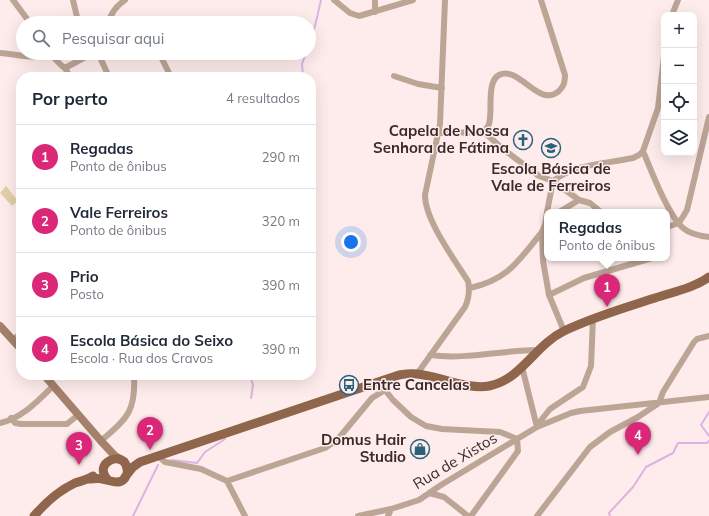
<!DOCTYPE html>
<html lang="pt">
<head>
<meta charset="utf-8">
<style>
  body { margin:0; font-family:Mulish,sans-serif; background:#f2f2f3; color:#1f2937 }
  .controls { position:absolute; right:12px; top:12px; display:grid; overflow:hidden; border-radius:8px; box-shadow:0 4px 16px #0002 }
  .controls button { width:36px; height:36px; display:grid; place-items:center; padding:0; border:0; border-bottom:1px solid #e0e1e3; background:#fff; color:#1f2937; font:20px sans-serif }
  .you { position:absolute; left:351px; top:242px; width:14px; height:14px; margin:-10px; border:3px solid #fff; border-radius:50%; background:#1a73e8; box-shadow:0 0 0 6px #1a73e833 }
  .badge { display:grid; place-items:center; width:26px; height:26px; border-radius:50%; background:#db2777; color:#fff; font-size:13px; font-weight:700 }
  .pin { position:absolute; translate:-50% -33px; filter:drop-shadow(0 1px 2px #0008) }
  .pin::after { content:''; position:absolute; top:21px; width:14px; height:12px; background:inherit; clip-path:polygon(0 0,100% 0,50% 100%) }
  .popup { position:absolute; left:544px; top:209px; width:126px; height:52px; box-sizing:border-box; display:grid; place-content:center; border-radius:8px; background:#fff; filter:drop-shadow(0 1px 3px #0005); font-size:13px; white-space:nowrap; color:#747a83 }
  .popup b { font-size:15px; color:#1f2937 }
  .popup::after { content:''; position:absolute; left:50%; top:100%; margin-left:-8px; border:8px solid transparent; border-top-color:#fff }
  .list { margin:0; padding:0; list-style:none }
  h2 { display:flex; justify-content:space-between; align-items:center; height:52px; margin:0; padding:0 16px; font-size:17px }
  h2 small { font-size:13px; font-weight:400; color:#747a83 }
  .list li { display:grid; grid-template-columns:26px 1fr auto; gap:12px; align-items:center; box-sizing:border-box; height:64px; padding:0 16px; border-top:1px solid #e0e1e3 }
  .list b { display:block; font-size:15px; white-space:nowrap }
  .list p { margin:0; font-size:13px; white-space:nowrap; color:#747a83 }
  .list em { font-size:13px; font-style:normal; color:#747a83 }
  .icon { flex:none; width:22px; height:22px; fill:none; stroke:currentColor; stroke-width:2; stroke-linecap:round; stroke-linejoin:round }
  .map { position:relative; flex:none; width:709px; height:516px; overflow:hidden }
  .search { position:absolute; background:#fff; box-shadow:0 4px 16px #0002; left:16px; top:16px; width:300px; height:44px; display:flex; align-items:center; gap:10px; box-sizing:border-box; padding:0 14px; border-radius:22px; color:#747a83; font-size:15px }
  .panel { position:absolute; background:#fff; box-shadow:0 4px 16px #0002; left:16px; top:72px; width:300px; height:308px; border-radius:16px }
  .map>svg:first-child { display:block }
  .green { fill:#e2cfa8 }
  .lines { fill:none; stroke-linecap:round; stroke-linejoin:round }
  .stream { stroke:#dcb3e2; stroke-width:2 }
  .street { stroke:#bda596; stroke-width:6 }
  .secondary { stroke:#a3816b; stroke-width:8 }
  .primary { stroke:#8f664b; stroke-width:9 }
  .labels { text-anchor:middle; stroke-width:3; stroke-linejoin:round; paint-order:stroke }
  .poi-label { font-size:15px; font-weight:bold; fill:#3a2a29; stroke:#fdeceb; text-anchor:end }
  .street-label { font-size:15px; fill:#3a2a29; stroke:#fdeceb }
</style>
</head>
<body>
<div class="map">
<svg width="709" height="516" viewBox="0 0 709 516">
  <rect width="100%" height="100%" fill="#fdeceb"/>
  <path class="green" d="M6,186L18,201L12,206L0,193Z"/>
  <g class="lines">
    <path class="stream" d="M309,44L315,26L321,0
      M303,77L302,64L306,53
      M250,375L253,385L251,398
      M709,412L701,425L709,436
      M172,460L197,463L205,452L225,439
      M133,516L158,465
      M610,516L609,513L633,487L646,467L673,453L678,443H707L709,441"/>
    <path class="street" d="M13,0L30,23
      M73,0L77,17V23
      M334,0L350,13L359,16L413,0
      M375,12V0
      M672,15L678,0
      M108,23C111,13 116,6 125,0
      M0,53C15,54 41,61 54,53
      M49,53L62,66L65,68L70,77
      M98,53L109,77
      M159,53L171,77
      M65,68L93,53
      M394,76L418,84L442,88
      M484,132C486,129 488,127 489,124C493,111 486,82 499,75C519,65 539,109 559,91C564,86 565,82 565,75L541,0
      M437,133L484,132L503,149L539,176L553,181L579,200L590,203L601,212
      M643,151C651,170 668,215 683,228C690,234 700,236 709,237
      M547,212L553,181C576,163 606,164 633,158L639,155L643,151L658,108L664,56
      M559,212L579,200
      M547,213L545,225L542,232L543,261L549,295L564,331
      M679,223L687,210L709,117
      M667,227L679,223
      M470,288C509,279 518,261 542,232
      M549,295L584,278L652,258
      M13,340L21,333
      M430,355C466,360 502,350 538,350
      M522,367L537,427
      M417,374L465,307C469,298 470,290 468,281C454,259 425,220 425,195L440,124L445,0
      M381,381L385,390L393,400L411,417L426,426L442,429L500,432L517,439L518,451L471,516
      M11,418L15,423L21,424H67L78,415
      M0,423C22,418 38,401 53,386
      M537,427L542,419L550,409L583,387L591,366L593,318
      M101,441C127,418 136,412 134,375
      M158,456L165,462L201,469L227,481L245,516
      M227,481L325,448L338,439L372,398L385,390
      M429,493L444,497L468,516
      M358,516L391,509
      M388,516L391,509L419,500L441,485L537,427L571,413L580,411L709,397
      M537,516L590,447L610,432L638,417L659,403L663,392L694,342L697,339L709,336"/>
    <path class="secondary" d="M0,326L21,349
      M44,375L101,441L115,456L120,459"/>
    <path class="primary" d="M125,477L133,467L140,462L399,375C405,374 412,373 417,374C439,376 468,390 489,386C521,380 535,345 564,331C593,317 624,308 655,298C673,292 694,288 709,277
      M89,479C93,479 98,478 102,479C110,480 119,486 125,478C127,475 128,472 127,469C125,449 91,462 108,480
      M34,516C46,502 58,491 75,483C81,481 87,480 93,476"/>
  </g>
  <defs>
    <symbol id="church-ring" viewBox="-11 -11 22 22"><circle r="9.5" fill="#fdeceb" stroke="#29627b" stroke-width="1.5"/><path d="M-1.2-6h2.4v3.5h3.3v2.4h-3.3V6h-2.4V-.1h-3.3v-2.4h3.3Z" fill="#29627b"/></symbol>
    <symbol id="school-ring" viewBox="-11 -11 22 22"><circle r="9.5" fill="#fdeceb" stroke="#29627b" stroke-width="1.5"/><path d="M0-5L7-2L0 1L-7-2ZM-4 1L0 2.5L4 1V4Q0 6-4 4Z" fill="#29627b"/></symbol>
    <symbol id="bus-ring" viewBox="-11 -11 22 22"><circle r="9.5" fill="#fdeceb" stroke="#29627b" stroke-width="1.5"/><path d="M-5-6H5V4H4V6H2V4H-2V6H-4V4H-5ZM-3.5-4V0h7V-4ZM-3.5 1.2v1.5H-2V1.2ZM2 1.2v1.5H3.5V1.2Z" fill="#29627b"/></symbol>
    <symbol id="shop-ring" viewBox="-11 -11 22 22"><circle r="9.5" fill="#fdeceb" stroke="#29627b" stroke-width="1.5"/><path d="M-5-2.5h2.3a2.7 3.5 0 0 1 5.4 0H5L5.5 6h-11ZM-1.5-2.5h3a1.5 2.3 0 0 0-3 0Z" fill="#29627b"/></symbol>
  </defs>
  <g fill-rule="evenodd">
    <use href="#church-ring" x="512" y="129" width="22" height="22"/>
    <use href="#school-ring" x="540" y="137" width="22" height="22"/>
    <use href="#bus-ring" x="338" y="374" width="22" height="22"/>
    <use href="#shop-ring" x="409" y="438" width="22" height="22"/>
  </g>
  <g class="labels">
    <g class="poi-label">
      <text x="509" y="136">Capela de Nossa<tspan x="509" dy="17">Senhora de Fátima</tspan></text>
      <text x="551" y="174" text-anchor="middle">Escola Básica de<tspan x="551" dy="17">Vale de Ferreiros</tspan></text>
      <text x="363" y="390" text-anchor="start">Entre Cancelas</text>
      <text x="406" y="445">Domus Hair<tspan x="406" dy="17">Studio</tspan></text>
    </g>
    <g class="street-label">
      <text transform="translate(455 461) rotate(-31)" y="5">Rua de Xistos</text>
    </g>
  </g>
</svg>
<div class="controls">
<button>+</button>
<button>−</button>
<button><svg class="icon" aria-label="locate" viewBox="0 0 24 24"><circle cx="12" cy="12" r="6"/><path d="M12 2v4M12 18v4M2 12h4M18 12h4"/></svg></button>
<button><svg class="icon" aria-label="layers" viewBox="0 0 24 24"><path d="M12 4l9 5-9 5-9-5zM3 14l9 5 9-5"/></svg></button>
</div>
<div class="you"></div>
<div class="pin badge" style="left:607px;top:307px">1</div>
<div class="popup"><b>Regadas</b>Ponto de ônibus</div>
<div class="pin badge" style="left:150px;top:450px">2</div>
<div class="pin badge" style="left:79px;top:465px">3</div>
<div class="pin badge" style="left:638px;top:455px">4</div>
<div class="search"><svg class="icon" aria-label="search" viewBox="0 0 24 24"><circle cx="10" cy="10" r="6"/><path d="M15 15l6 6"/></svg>Pesquisar aqui</div>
<section class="panel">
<h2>Por perto<small>4 resultados</small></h2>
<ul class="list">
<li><span class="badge">1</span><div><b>Regadas</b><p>Ponto de ônibus</p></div><em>290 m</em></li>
<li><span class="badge">2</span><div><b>Vale Ferreiros</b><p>Ponto de ônibus</p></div><em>320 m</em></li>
<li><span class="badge">3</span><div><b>Prio</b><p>Posto</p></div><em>390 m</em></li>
<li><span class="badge">4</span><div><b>Escola Básica do Seixo</b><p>Escola · Rua dos Cravos</p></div><em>390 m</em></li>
</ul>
</section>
</div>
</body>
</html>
